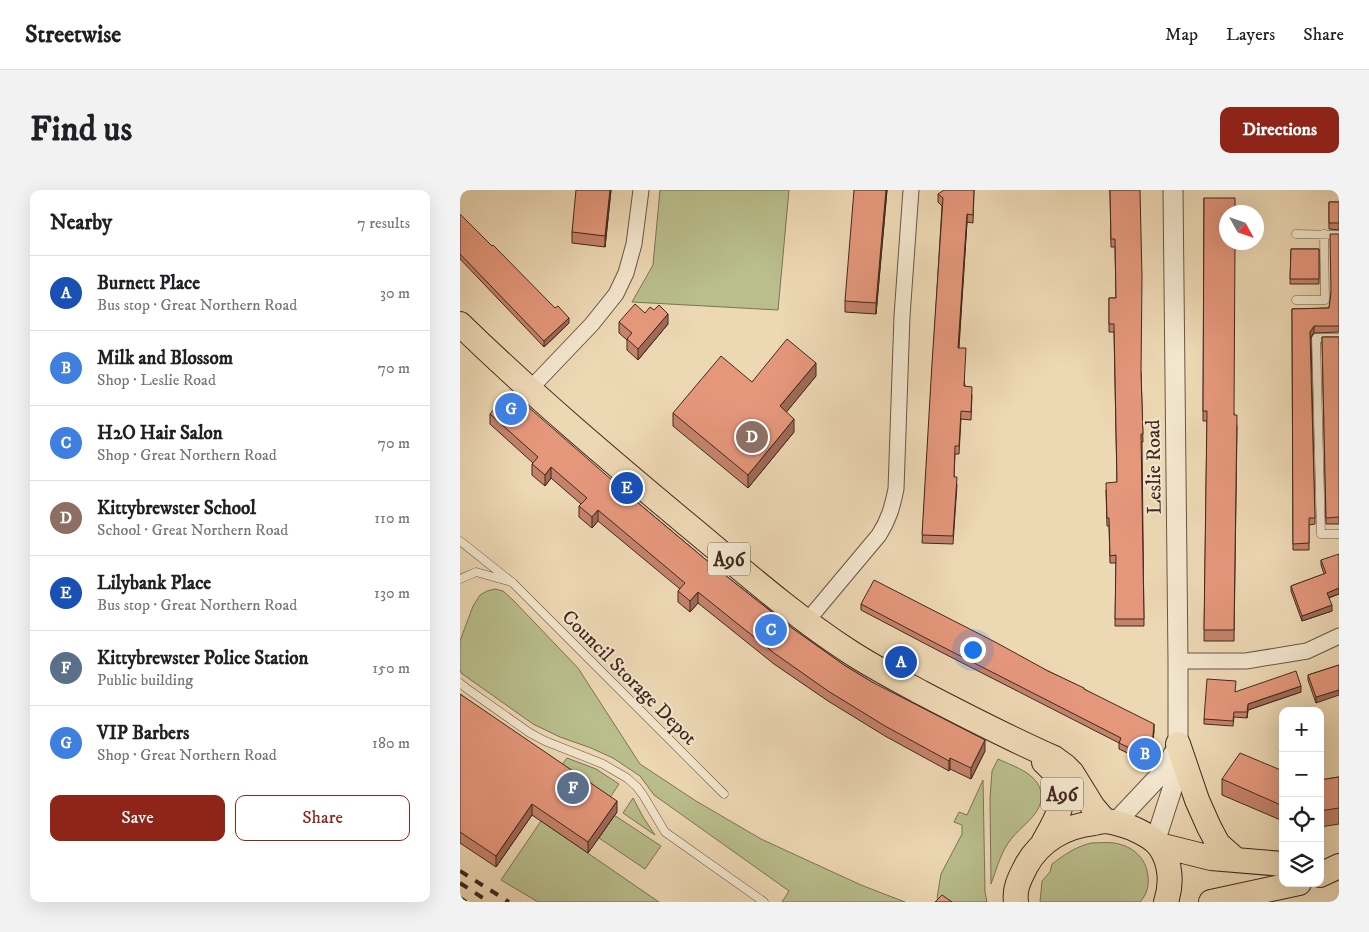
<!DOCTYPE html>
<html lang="en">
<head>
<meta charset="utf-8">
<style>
  body { margin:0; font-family:"IM FELL DW Pica",serif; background:#f2f2f2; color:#202124 }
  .controls { position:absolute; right:15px; bottom:15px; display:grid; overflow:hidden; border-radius:10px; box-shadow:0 5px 20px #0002 }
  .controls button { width:45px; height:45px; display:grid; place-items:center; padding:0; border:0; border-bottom:1px solid #e0e0e0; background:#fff; color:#202124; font:25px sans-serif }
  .compass { position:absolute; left:759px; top:15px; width:45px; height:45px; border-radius:50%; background:#fff; box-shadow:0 5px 20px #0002; rotate:130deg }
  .you { position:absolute; left:512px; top:459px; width:18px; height:18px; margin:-12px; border:4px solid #fff; border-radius:50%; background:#1a73e8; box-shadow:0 0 0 8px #1a73e833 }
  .badge { display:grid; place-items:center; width:32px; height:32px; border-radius:50%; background:#8f2418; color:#fff; font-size:16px; font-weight:700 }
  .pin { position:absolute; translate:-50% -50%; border:2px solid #fff; box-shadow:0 1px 5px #0006 }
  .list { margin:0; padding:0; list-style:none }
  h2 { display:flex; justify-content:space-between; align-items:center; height:65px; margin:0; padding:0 20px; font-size:21px }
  h2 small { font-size:16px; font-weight:400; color:#757577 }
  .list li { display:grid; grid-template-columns:32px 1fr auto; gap:15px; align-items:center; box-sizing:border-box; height:75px; padding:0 20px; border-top:1px solid #e0e0e0 }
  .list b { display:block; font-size:19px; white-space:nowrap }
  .list p { margin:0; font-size:16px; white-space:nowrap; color:#757577 }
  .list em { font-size:16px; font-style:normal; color:#757577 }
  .actions { display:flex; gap:10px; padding:15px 20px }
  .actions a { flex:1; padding:11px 0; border:1px solid #8f2418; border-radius:10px; text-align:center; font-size:18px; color:#8f2418 }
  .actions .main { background:#8f2418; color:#fff }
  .icon { flex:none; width:28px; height:28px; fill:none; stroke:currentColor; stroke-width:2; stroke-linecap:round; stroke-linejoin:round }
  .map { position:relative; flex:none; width:879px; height:712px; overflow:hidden; border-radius:10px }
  header { display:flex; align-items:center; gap:30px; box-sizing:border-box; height:70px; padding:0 25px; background:#fff; border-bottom:1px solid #e0e0e0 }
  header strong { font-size:24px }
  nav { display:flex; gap:28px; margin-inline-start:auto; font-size:18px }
  .intro { display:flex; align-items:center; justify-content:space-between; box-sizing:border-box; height:120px; padding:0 30px }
  h1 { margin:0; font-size:35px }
  .button { padding:12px 22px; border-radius:10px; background:#8f2418; color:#fff; font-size:18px; font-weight:700 }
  main { display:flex; gap:30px; padding:0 30px }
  aside { flex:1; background:#fff; border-radius:10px; box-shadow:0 5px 20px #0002 }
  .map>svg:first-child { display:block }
  .green { fill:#b9be8c; stroke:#7c7355 }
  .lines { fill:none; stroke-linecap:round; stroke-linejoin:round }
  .service-casing { stroke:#6b5444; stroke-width:9 }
  .minor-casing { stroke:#6b5444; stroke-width:17 }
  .tertiary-casing { stroke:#6b5444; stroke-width:21 }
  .primary-casing { stroke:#40281e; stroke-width:26 }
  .service { stroke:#f3e6ce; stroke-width:8 }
  .minor { stroke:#f3e6ce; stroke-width:15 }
  .tertiary { stroke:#f3e6ce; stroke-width:19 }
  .primary { stroke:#edd8b4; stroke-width:24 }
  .rail { stroke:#40281e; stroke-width:4; stroke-dasharray:9 9; stroke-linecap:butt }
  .wall { fill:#c5826b; stroke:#40281e }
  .shaded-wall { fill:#a06a57; stroke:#40281e }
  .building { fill:#e5977c; stroke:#40281e }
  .labels { text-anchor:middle; stroke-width:4; stroke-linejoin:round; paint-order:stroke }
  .shield { fill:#f3e6ce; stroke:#766153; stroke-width:1 }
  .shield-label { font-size:19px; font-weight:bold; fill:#40281e }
  .street-label { font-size:20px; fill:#40281e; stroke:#f3e6ce }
</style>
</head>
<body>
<header>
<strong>Streetwise</strong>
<nav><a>Map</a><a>Layers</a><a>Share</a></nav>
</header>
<div class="intro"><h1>Find us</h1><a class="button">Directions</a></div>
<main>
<aside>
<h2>Nearby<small>7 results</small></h2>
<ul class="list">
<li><span class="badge" style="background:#1a4fb4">A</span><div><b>Burnett Place</b><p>Bus stop · Great Northern Road</p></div><em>30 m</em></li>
<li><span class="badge" style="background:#3f7fe0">B</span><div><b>Milk and Blossom</b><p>Shop · Leslie Road</p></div><em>70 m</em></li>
<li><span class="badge" style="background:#3f7fe0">C</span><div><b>H2O Hair Salon</b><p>Shop · Great Northern Road</p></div><em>70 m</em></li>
<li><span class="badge" style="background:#8d6e63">D</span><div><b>Kittybrewster School</b><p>School · Great Northern Road</p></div><em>110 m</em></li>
<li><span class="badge" style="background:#1a4fb4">E</span><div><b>Lilybank Place</b><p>Bus stop · Great Northern Road</p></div><em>130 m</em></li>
<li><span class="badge" style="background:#5c6f8a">F</span><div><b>Kittybrewster Police Station</b><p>Public building</p></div><em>150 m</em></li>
<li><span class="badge" style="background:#3f7fe0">G</span><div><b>VIP Barbers</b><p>Shop · Great Northern Road</p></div><em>180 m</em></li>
</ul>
<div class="actions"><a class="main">Save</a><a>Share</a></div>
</aside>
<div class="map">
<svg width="879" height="712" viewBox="0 0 879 712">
  <rect width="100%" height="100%" fill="#edd8b4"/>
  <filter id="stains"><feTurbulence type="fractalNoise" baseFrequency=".004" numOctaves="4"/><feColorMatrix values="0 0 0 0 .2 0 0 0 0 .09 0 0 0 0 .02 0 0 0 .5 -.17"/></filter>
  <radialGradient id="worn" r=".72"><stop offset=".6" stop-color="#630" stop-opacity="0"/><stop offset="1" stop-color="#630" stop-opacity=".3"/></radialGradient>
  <path class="green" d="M200,0H329L318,120L172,112L193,75Z
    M35,399L43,401L53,410L118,478L180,574L236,611L301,649L401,695L445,712H322L329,701L194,605L180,586L153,568L131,558L100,547L73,534L1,483L0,480V451L13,416L20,405L27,401Z
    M107,568L136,579L159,594L147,612L99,579Z
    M538,569C555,577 583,585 581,608C581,611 580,616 578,619C572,630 560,638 552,648C541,661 537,678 531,694L530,608L532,581Z
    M523,590L525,702L527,712H484L477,708L481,684L502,644V635L494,632L499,622L507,625Z
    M173,608L183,627L195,645L163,623Z
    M154,625L201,656L185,679L139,648Z
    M81,631L199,712H78L41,690Z
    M631,653C638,653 647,652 654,653C673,656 686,668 688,686C689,697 687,704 680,712H580L582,691L590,682L592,674C604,665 615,657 631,653Z"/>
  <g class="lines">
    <defs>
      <path id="service" d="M836,44L879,45
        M836,110H865L864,44
        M879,148H856L861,344H879
        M0,351L53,393L264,604
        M0,389L16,382L48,391
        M0,493L6,498L70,543L85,551L143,574L167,588L177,597L183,605L205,642L304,712"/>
      <path id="minor" d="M70,199L132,134L156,104L166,83L174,54L181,0
        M347,431L419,345C429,329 432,318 436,299L442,126L451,0
        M718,471H786L847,461L879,446"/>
      <path id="tertiary" d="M655,633L701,584L709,574L713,564
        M695,652L714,593L718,554V471L713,0"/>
      <path id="primary" d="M0,134C73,205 151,271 229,336C281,379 333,425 390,462C413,477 438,490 462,503C506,526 549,548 594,568L605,576L612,583L633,617L645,631
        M718,554L737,610L749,637L758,654L776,670
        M583,653C593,635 611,608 597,586C594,581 588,576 584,572
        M699,655L751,668L823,674
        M860,685L879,676
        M556,712C554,698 560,688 566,676C580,650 606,636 634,633C638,632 642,631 646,631C654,632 664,635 672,638C681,642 694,648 700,657C711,673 712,694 706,712
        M751,712L839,693"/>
    </defs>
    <use href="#service" class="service-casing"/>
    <use href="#minor" class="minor-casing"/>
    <use href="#tertiary" class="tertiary-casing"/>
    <use href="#primary" class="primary-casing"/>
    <use href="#service" class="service"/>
    <use href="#minor" class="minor"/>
    <use href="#tertiary" class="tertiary"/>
    <use href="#primary" class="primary"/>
    <path class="rail" d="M0,681L49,712
      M0,693L29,712
      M0,708L6,712"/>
  </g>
  <path class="wall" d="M151,0L145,57L112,53V42Z
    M427,0L416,124L385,122V111Z
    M514,0L513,33L507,32L499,158L505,196L512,205L511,230L501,229L499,264H495L494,287L497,295L493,354L462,353L482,16L478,12V4Z
    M650,0L681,183L683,252H682L684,436H655L656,373H650L649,336H647L646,300L657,292L654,142H649V108H656L655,57H651Z
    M744,8L774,225L777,236L774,451H744L747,231H743Z
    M869,12H879V40L869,39Z
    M0,24L109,133L84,157L0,69Z
    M879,44V142L854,143L851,148L855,334L849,335V360H833L832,119L869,118Z
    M831,59H859V94H830Z
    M185,123L208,134L178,170L167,160V150L159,143V132Z
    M862,147H879V334H866Z
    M356,186L326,222L334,242L288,298L213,236V223L292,192Z
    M30,224L177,312L251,374L332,438L384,475L525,561L511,589L490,579L489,581L425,546L368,511L314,474L238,413L230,422L218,412V401L220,399L138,331L132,338L119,327V316L121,314L91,288L85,296L72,285V274L73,273L30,234Z
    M861,370L879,404L869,408L872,421L842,431L831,401V396L864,384L861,375Z
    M401,414L588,481L624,499L694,540L691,574L659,559V553L479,461L401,420Z
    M879,475L856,513L848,490V485Z
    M775,502H841L788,520L787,528L774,527L773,536L744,534V529Z
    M0,504L157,622L128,663L72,625L36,677L0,653Z
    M823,581V631L762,605V589Z
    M879,587V634L860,637V590Z"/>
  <path class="shaded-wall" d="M150,0H151L145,57V46Z
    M426,0H427L416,124V113Z
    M507,24V32L498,166V158Z
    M208,124V134L178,170V159Z
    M109,128V133L84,157V151Z
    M854,136V143L850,148V142Z
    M356,173V186L320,230V216Z
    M334,229V242L288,298V285Z
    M91,277V288L85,296V285Z
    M138,320V331L132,338V327Z
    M879,398V404L867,408V403Z
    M238,402V413L230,422V411Z
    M872,415V421L842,431V426Z
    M841,496V502L788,520L787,528L788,514Z
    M879,500V505L856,513V507Z
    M694,534V540L691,574V568Z
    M525,550V561L511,589V578Z
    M490,568V579L489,581V571Z
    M157,611V622L128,663V652Z
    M72,614V625L36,677V666Z"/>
  <path class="building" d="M116,0H150L145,46L112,42Z
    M394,0H426L416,113L385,111Z
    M484,0H514L513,25L507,24L498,158H506L504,196L512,197L511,222L501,221L499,256H495L494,287H497L493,346L462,345L472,173L483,8L478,4Z
    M650,0H680L682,87L681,182L683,244H681L684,429H655L656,365L650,366L649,328H647L646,293L657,292L654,134H649V108H656L655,49H651Z
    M744,8H775V22H766V52H775L774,225H777L774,440H744L747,221H743Z
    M869,12H879V33H869Z
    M0,24L32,56L33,55L95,118L98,116L109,128L84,151L0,64Z
    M870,44H879V136H854L850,142L855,328H849V353L833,354L832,119L869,118L871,103Z
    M831,59H859V89H830Z
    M175,114L185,123L190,117L194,120L199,115L208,124L178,159L167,149L172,143L159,132Z
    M862,147H879V327L866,328Z
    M327,149L356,173L320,216L334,229L288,285L213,223L261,166L292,192Z
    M50,201L177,312L251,374L332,438L384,475L412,492L525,550L511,578L490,568L489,571L425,536L368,501L314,463L238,402L230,411L218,401L225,393L138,320L132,327L119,316L127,308L91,277L85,285L72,274L78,267L30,224Z
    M879,364V398L867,403L872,415L842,426L831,396L866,383L861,370Z
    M414,390L537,453L588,481L624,498V499L694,534L691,568L659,553L661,548L479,455L401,414Z
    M879,475V500L856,507L848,485Z
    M836,481L841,496L788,514L787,522H774L773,531L744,529L747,489L776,491L775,502Z
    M0,504L157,611L128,652L72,614L36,666L0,642Z
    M780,563L823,581V616L762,589Z
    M879,587V618L860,621V590Z
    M482,705L492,712H475Z"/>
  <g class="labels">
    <g class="shield">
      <rect x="248" y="352.5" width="42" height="33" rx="4"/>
      <rect x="581" y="587.5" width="42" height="33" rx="4"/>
    </g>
    <g class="shield-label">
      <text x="269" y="376">A96</text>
      <text x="602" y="611">A96</text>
    </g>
    <g class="street-label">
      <text transform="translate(693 277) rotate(-91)" y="7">Leslie Road</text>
      <text transform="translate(170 487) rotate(45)" y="7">Council Storage Depot</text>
    </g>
  </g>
  <rect width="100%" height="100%" filter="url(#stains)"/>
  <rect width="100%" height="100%" fill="url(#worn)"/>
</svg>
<div class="controls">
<button>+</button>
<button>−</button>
<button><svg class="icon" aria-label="locate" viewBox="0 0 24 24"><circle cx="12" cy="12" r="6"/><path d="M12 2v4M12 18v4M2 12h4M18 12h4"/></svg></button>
<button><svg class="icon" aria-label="layers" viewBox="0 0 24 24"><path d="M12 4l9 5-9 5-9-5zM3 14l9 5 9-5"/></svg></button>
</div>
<svg class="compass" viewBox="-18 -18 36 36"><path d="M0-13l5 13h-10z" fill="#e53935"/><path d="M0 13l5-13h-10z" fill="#757577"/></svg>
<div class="you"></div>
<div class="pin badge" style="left:441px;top:472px;background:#1a4fb4">A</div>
<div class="pin badge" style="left:685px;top:564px;background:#3f7fe0">B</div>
<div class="pin badge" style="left:311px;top:440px;background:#3f7fe0">C</div>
<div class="pin badge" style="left:292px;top:247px;background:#8d6e63">D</div>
<div class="pin badge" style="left:167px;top:298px;background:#1a4fb4">E</div>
<div class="pin badge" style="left:113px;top:598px;background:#5c6f8a">F</div>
<div class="pin badge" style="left:51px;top:219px;background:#3f7fe0">G</div>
</div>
</main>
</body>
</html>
